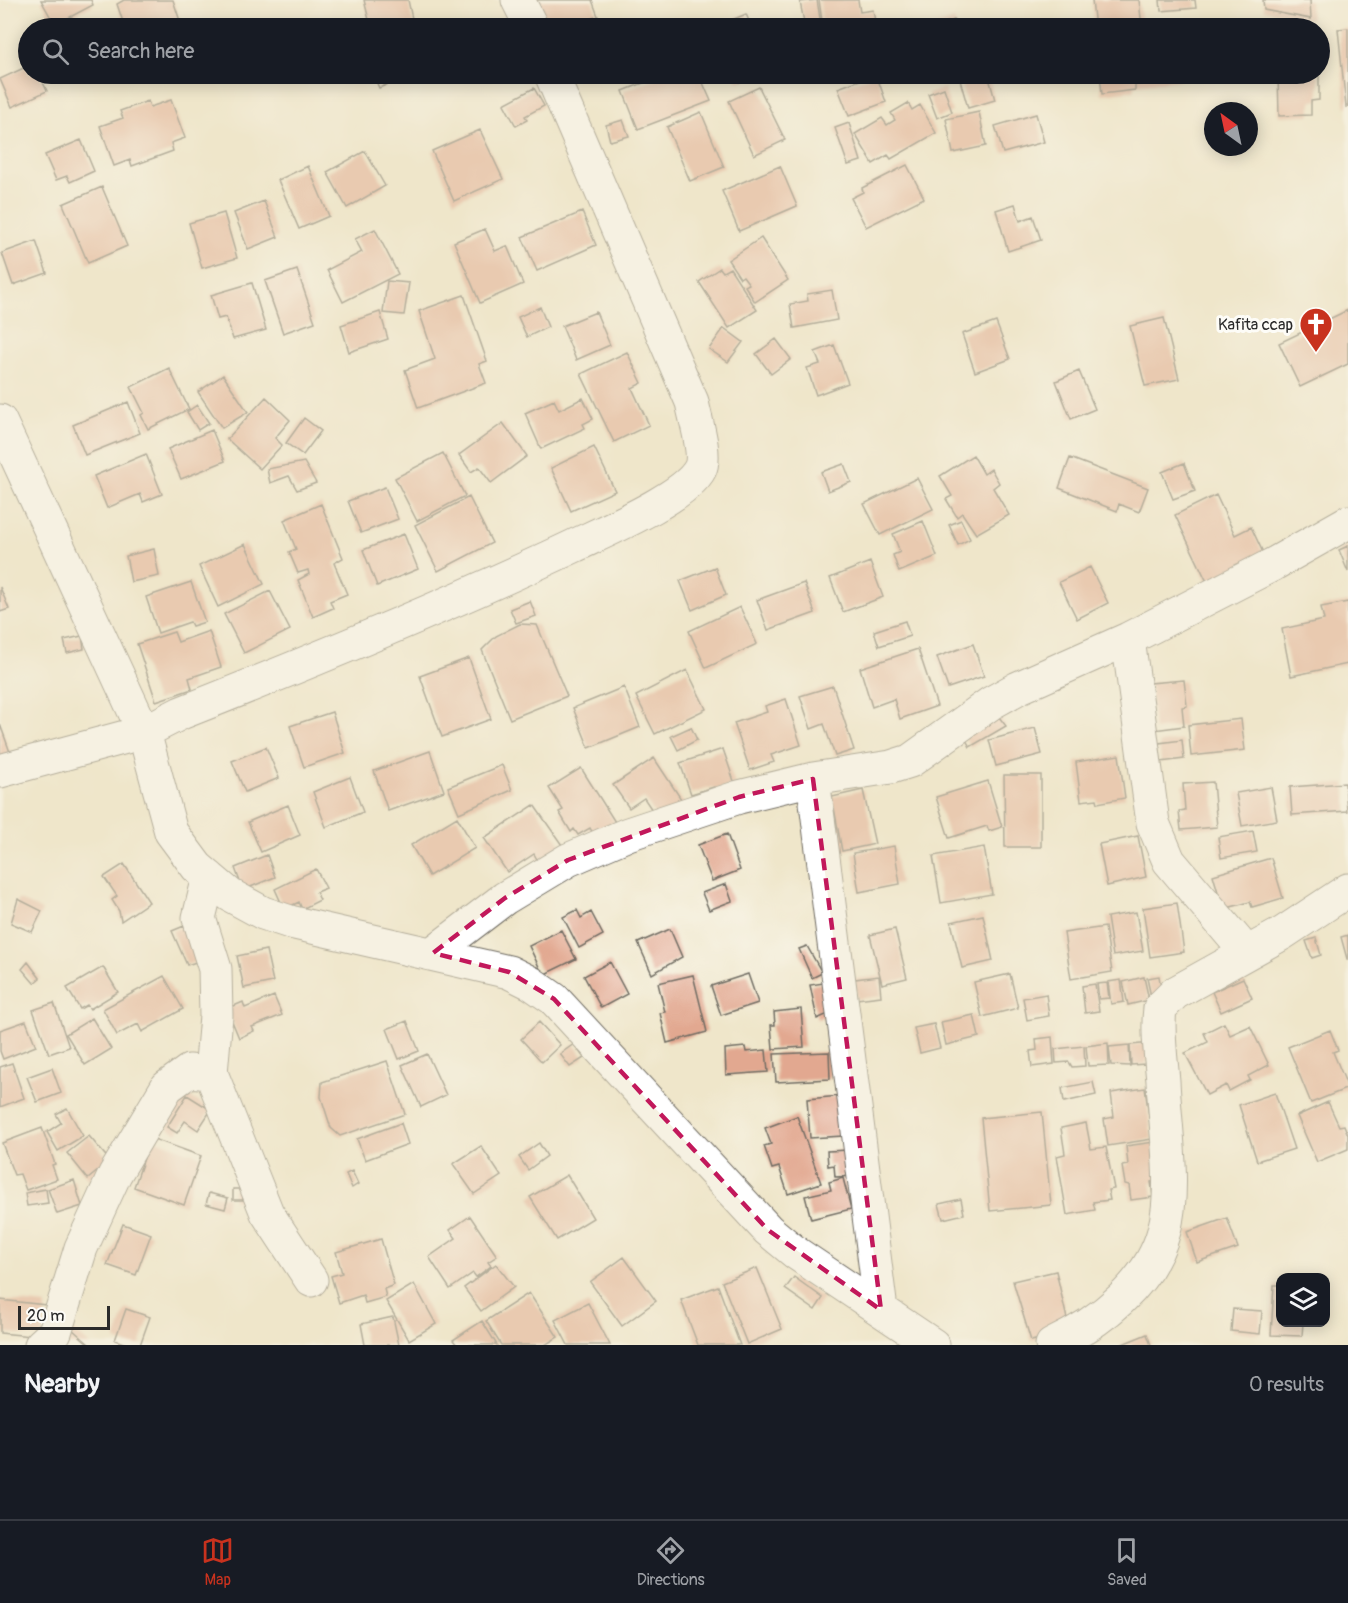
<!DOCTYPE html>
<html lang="en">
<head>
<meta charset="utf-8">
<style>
  body { margin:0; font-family:Pangolin,sans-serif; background:#242831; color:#f1f3f6 }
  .controls { position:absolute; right:18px; bottom:18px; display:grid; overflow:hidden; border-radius:12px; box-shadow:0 3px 15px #0003 }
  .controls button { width:54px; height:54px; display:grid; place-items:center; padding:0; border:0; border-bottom:2px solid #363941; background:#171b24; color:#f1f3f6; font:30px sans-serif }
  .compass { position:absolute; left:1204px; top:102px; width:54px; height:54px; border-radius:50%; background:#171b24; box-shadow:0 3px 15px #0003; rotate:327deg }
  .scale { position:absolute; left:18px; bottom:15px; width:92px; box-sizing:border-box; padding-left:6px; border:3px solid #2b2b2b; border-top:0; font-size:16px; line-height:21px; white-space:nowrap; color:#2b2b2b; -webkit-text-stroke:4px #fdfcf7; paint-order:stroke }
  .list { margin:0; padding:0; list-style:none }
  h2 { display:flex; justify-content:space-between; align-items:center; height:78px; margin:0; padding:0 24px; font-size:26px }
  h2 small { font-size:20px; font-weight:400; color:#9ea1a6 }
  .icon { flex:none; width:33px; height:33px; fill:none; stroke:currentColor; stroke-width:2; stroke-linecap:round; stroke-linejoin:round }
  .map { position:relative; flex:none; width:1348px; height:1345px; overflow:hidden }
  .search { position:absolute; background:#171b24; box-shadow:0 3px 15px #0003; left:18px; right:18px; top:18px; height:66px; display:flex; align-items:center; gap:15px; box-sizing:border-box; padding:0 21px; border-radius:33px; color:#9ea1a6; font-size:22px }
  .sheet { height:174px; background:#171b24 }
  nav { display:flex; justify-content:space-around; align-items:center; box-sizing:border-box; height:84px; border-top:2px solid #363941; background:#171b24; font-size:16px; color:#9ea1a6 }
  nav a { display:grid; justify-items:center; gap:3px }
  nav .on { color:#c8321e }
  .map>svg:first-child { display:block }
  .building { fill:#e2a890 }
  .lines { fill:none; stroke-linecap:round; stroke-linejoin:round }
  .minor-casing { stroke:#706c63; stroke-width:35 }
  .minor { stroke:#fff; stroke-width:33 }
  .marked { fill:none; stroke:#c2185b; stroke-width:4.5; stroke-dasharray:12 8; stroke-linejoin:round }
  .labels { text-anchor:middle; stroke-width:6; stroke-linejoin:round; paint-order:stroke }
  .poi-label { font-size:16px; fill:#2b2b2b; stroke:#fdfcf7; text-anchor:end }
</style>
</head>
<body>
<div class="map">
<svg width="1348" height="1345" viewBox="0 0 1348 1345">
  <rect width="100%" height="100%" fill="#fdfcf7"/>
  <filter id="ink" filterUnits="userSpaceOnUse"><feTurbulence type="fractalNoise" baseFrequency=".0167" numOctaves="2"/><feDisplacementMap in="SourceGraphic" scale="12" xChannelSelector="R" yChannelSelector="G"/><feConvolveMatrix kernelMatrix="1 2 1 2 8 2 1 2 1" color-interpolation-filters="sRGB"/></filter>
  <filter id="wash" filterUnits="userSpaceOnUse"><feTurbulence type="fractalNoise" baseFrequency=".008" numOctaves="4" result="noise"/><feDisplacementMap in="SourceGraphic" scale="24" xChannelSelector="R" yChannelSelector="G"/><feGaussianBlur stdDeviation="1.35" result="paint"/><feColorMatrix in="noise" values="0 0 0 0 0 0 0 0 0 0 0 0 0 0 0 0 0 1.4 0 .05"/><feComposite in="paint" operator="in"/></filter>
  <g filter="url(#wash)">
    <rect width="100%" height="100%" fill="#efe6ca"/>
    <g id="blocks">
      <path class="building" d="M41,0H91L93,5L55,25Z
        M124,0H173L182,27L125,28L117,4Z
        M364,0H408L414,28H371Z
        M538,0H592L598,16L575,24L574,20L560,25L561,28H539L530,3Z
        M817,0L821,25L805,27L800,2Z
        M819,0H858L860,12L873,10L876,28H823Z
        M1092,0H1139L1142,28H1095Z
        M1160,0H1195L1196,8L1161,11Z
        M1263,0H1310L1311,19L1264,10Z
        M746,14L752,28H713Z
        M954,20L957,28H931Z
        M1348,28V106L1346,107L1338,29Z
        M28,66V74H39L47,91L12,107L0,79Z
        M373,74H404L406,77L379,88Z
        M666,74H699L711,101L638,129L623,91Z
        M734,74H757L739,82Z
        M876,74L886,102L849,116L838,88Z
        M983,74H988L995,100L968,108L960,80Z
        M1100,74H1186V79L1135,85V90L1102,94Z
        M1278,74L1319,75V100L1311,101V115L1279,116Z
        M759,87L785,140L754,155L729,101Z
        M534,88L544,106L525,116L527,120L516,126L504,104Z
        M944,88L952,112L937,118L928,94Z
        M171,100L185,138L171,143L173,151L132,166L130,160L114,166L100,126L123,118L120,111L148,101L150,107Z
        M908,103L912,110L920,105L936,133L891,159L888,155L873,164L855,134L882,118L887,125L895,120L891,113Z
        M701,112L724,167L690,181L667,127Z
        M979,112L986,146L953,153L946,119Z
        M1036,114L1044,142L1003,153L995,126Z
        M623,120L629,136L610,141L606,125Z
        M849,123L861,161L848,165L835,128Z
        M480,130L503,179L454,201L432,151Z
        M81,140L94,171L70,182L67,176L56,180L45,155Z
        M365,151L385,186L347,208L327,172Z
        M907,165L924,198L866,227L851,198L863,192L862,188Z
        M308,166L329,216L299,229L278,180Z
        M780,166L797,206L739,231L722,191Z
        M102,187L127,246L88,263L63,204Z
        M264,201L278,237L248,249L234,213Z
        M1015,204L1020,221L1033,216L1041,240L1008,251L996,210Z
        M582,212L596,245L537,271L522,237Z
        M224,213L237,258L202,268L189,223Z
        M375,229L398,274L343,302L327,270L362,252L355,239Z
        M485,229L495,251L507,246L523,284L480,303L454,242Z
        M761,238L788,280L755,302L745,286L749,284L743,276L740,278L728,260Z
        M36,241L47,273L13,285L2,253Z
        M720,268L723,272L730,268L757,310L729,328L699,282Z
        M297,270L315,322L283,333L265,281Z
        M387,281L409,283L404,315L383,313Z
        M252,283L266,330L233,339L226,317L218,319L211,295Z
        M832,290L837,320L794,328L790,304L808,301L807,294Z
        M464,295L487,361L479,364L486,383L418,408L405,370L435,359L419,311Z
        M540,307L548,327L527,337L518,317Z
        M1348,310V364L1300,387L1279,343Z
        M380,312L388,339L349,352L341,325Z
        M596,312L610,345L576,360L562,326Z
        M1164,318L1179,379L1145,386L1130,326Z
        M996,322L1010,359L975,372L962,334Z
        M724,328L743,342L728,362L709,349Z
        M776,339L791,359L771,374L756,354Z
        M834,345L848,383L816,395L807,368L820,364L815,352Z
        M627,352L642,383L632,388L649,425L614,442L581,374Z
        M169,368L189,409L148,429L141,415L144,413L131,387Z
        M1079,371L1095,409L1071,419L1056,381Z
        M223,375L248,412L222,428L198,392Z
        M266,397L290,420L275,438L282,445L260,469L227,439Z
        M583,398L593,419L583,424L585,428L541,449L525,413L554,400L559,410Z
        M128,402L140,433L85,455L73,425Z
        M197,405L209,423L198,430L187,412Z
        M304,418L321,431L303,455L286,443Z
        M503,423L527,456L491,483L479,467L471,472L459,455Z
        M212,430L225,461L181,479L168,449Z
        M594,447L615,491L571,511L551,468Z
        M443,453L465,496L417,521L395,478Z
        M146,454L162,494L143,502L140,494L107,508L94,476Z
        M973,455L984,474L991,469L999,483L993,488L1009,515L976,534L962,513L957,517L946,499L952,496L940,476Z
        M1070,458L1148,488L1139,512L1119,504L1117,511L1059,488Z
        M304,462L316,483L297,490L289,476L270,483L267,469Z
        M1184,463L1195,491L1173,499L1162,472Z
        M844,464L851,482L828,491L821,472Z
        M917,478L933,509L880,535L864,504Z
        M385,487L398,519L361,533L348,501Z
        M1216,495L1235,535L1251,527L1266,559L1209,586L1175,515Z
        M469,497L492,543L438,571L415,525Z
        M321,504L343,558L334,563L347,594L330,601L333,608L313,617L298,580L309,574L308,570L298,573L289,552L296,549L284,520Z
        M961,520L970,539L958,545L949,525Z
        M923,521L937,556L899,572L893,555L900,552L893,534Z
        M404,534L418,569L377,586L363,550Z
        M245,544L264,584L218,607L199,566Z
        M1348,546V572L1339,550Z
        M154,549L159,576L131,582L126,556Z
        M870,562L883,597L843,612L830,578Z
        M715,567L726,595L692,610L680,581Z
        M1090,567L1108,603L1077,619L1059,582Z
        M191,582L205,622L192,626L190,622L158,633L146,597Z
        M804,583L815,613L768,630L757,600Z
        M0,587L9,609L0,612Z
        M270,591L290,630L244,653L224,614Z
        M530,601L536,616L516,623L510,609Z
        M1348,602V664L1291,676L1282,629L1324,620L1321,607Z
        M740,607L757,644L706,668L689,631Z
        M905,621L910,636L879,646L874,631Z
        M520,624L537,625L567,696L510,719L482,650L496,636Z
        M209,631L221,667L189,678L192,689L156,701L137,644L174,632L178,642Z
        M82,636L84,649L67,653L64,640Z
        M973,644L984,676L948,688L937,657Z
        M918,649L937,706L900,719L894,699L872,707L860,668Z
        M469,658L491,719L442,737L420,676Z
        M687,670L706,709L655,734L636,696Z
        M1184,680L1187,706L1182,707L1184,726L1154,730L1150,683Z
        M833,686L854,750L835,756L824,724L811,729L800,696Z
        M624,687L640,727L589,748L573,708Z
        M786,699L801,745L771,755L774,762L750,770L734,723L767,712L765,706Z
        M332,712L345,753L304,767L290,726Z
        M999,717L1006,726L970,747L965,738Z
        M1241,719L1245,750L1191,756L1188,725Z
        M0,724L11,755L0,759Z
        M691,727L697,740L678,750L671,736Z
        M1035,728L1042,754L996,766L989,740Z
        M1182,740L1184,759L1161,762L1159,743Z
        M266,747L279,778L245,792L232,761Z
        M723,749L735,784L715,791L714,787L691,794L680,763Z
        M430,751L444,791L388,811L374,771Z
        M1119,755L1125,798L1098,803L1097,799L1081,801L1076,762Z
        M654,758L685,805L660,822L644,798L629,808L613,785Z
        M502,765L512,790L459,813L448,787Z
        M581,768L615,822L594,835L590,828L578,835L574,829L571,832L559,812L563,810L549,788Z
        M1004,775H1041V847H1005Z
        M350,777L363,812L326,827L313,792Z
        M988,781L1002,827L989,831L987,826L949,838L936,797Z
        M1213,782L1217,827L1181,830L1179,811L1185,810L1183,784Z
        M1345,783L1347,811L1292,815L1290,787Z
        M1271,787L1277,820L1242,826L1236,793Z
        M863,790L875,844L842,851L832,797Z
        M288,805L300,835L261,852L248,822Z
        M534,805L562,845L538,861L534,854L507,872L484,838Z
        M457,817L475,848L429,876L411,845Z
        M1253,831L1257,852L1221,858L1218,837Z
        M727,834L740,870L712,881L698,845Z
        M1138,836L1146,877L1107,886L1099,844Z
        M894,846L900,884L859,892L853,853Z
        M984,847L992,894L941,903L933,856Z
        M267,855L275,877L243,890L235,868Z
        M1271,858L1283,898L1252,907L1250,902L1223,909L1213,875Z
        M124,864L149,902L121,921L119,911L112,900L117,896L104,877Z
        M316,869L326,888L316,892L320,900L302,909L299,902L284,909L275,889Z
        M726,884L732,901L709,910L702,893Z
        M18,899L42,911L32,932L11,923Z
        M1177,903L1184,952L1150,957L1143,908Z
        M577,910L581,918L591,912L603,935L579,948L563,917Z
        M1136,912L1143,951L1113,956L1107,917Z
        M983,915L993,961L962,968L951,922Z
        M184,926L199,961L187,965L172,931Z
        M1105,927L1112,972L1071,979L1064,933Z
        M670,929L682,957L652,974L638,943Z
        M895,929L907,978L882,984L870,935Z
        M561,930L576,959L543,975L529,946Z
        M1348,935V959H1347L1341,937Z
        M1316,938L1321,955L1312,958L1306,941Z
        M807,946L822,973L812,978L799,949Z
        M266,950L273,982L244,988L237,956Z
        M28,962L40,978L34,983L22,969Z
        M610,962L627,994L601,1008L584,976Z
        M103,967L118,992L90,1009L87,1005L80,1009L67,988Z
        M748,974L758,1003L721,1015L711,986Z
        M1010,974L1018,1008L982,1017L974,982Z
        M693,975L707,1032L667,1043L660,1013L665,1012L658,983Z
        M164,976L183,1009L142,1032L138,1024L117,1035L103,1009Z
        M879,976L881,996L857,999L855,979Z
        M1159,976L1162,994L1151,997L1147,978Z
        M1144,977L1149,1000L1128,1005L1123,982Z
        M1243,978L1252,998L1221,1012L1212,992Z
        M1121,980L1124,1002L1111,1004L1108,982Z
        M830,982L835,1011L817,1019L810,985Z
        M1107,983L1109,998L1099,999L1097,984Z
        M1095,984L1099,1011L1085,1013L1082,986Z
        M1046,994L1049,1016L1027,1020L1023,998Z
        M274,996L282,1015L252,1027L254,1031L239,1038L227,1009L243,1002L245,1008Z
        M54,1003L69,1047L49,1054L33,1010Z
        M801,1009L804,1047L773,1049L771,1025H775L774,1012Z
        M974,1015L979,1037L946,1045L941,1022Z
        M92,1018L111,1049L85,1065L66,1034Z
        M26,1021L36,1046L3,1059L0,1051V1030Z
        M407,1021L419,1051L399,1059L387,1029Z
        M539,1022L560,1045L542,1062L521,1039Z
        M1224,1023L1230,1035L1250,1026L1269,1065L1248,1076L1250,1080L1229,1091L1226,1085L1207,1095L1185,1053L1208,1042L1204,1033Z
        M934,1024L940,1048L920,1053L914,1028Z
        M1330,1030L1338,1050L1333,1052L1348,1088L1311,1103L1288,1047Z
        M1052,1037L1054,1064L1032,1067L1030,1051L1037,1050L1036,1039Z
        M1108,1043L1109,1065L1088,1066L1086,1046Z
        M1153,1043L1146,1064L1131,1065L1130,1045Z
        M574,1044L584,1058L570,1067L560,1054Z
        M1129,1045L1130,1066L1111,1065L1109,1047Z
        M1084,1046L1085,1066L1072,1067L1069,1062L1056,1063L1055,1049Z
        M745,1047L746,1052L766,1050L768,1072L726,1075L725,1049Z
        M829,1052L830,1079L776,1082L774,1054Z
        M427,1054L446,1095L421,1107L402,1065Z
        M387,1061L405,1114L340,1136L331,1128L321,1097L322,1082Z
        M12,1063L24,1098L0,1107V1067Z
        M52,1068L61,1093L37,1102L27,1077Z
        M1093,1082L1096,1095L1064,1102L1062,1088Z
        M1145,1088L1152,1139L1108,1146L1104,1119L1114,1117L1111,1093Z
        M1275,1093L1294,1149L1257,1161L1239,1105Z
        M187,1095L211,1110L198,1130L185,1121L177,1133L167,1127Z
        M840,1096L843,1136L810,1138L807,1099Z
        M1328,1102L1339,1126L1344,1125L1348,1135V1149L1317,1162L1297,1116Z
        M67,1108L83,1136L58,1151L47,1132L61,1123L56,1114Z
        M1042,1112L1051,1205L990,1211L981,1118Z
        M797,1116L821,1183L788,1194L779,1167L772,1169L764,1146L771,1144L765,1128Z
        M401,1123L408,1144L365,1160L357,1139Z
        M1086,1123L1091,1149L1106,1147L1114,1189L1108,1190L1110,1200L1093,1202L1095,1210L1067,1215L1057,1156L1065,1154L1061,1128Z
        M42,1128L55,1164L52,1165L57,1179L26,1190L20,1174L14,1175L2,1143Z
        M89,1136L110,1161L88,1179L67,1153Z
        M151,1138L201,1156L184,1205L134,1187Z
        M1154,1142L1159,1181L1151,1182L1153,1197L1131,1200L1129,1185L1125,1184L1122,1166L1128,1165L1126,1146Z
        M539,1143L547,1156L528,1170L519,1157Z
        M481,1146L501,1176L474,1194L453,1164Z
        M850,1150L852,1176L835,1177L834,1165L828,1166L827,1151Z
        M352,1171L358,1184L352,1188L346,1174Z
        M567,1175L593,1218L557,1240L530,1197Z
        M843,1178L851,1209L811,1219L805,1196L831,1190L829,1182Z
        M74,1180L82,1206L57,1214L48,1189Z
        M46,1189L48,1203L27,1206L25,1193Z
        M233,1189H243V1200H233Z
        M209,1193L228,1198L225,1209L206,1204Z
        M961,1199L964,1214L943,1219L939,1204Z
        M470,1216L497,1256L488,1262L491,1266L476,1277L473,1273L450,1289L429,1257L456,1238L450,1230Z
        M1227,1218L1238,1248L1197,1262L1187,1232Z
        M123,1224L151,1234L136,1275L107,1265Z
        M381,1239L394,1285L384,1289L386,1297L365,1303L363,1295L339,1303L331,1276L342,1273L336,1252Z
        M624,1257L656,1301L622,1326L590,1282Z
        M496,1264L514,1287L481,1311L464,1288Z
        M757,1268L782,1329L747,1344L722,1282Z
        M1056,1271L1070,1332L1031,1341L1013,1281Z
        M794,1277L823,1298L815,1310L785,1289Z
        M414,1284L436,1324L409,1340L386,1301Z
        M1274,1285H1280V1322L1303,1323L1302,1336L1271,1335Z
        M718,1286L740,1345H698L681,1300Z
        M529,1293L558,1337L545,1345H501L486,1321Z
        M0,1300L46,1305L42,1337L0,1333Z
        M588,1303L610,1345H568L555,1320Z
        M126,1309L150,1317L140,1345H129L115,1340Z
        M1233,1309L1262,1311L1260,1334L1231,1331Z
        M393,1317L399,1345H365L361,1324Z
        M482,1321L497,1345H457L453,1340Z
        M72,1329L90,1345H58Z
        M1147,1334L1151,1345H1120Z"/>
    </g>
  </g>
  <g filter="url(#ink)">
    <use href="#blocks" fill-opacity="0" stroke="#706c63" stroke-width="1.5"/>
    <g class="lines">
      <defs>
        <path id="minor" d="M518,0L532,28
          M0,421L144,732L171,832L197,867L230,895L263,913L290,922L509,972L531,983L554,999L768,1230L796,1253L933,1345
          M1128,639L1153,823L1169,861L1247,953
          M0,771L144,732L181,713C313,661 445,607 574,546C603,532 686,497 700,469C707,455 695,418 692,402L551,74
          M813,779L881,1310
          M209,877L199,918L215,969L216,1016L211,1073L267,1213L311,1280
          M433,953L505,898L568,860L628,834L739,797L813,779L891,767L910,761L991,703L1018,688L1128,639L1272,565L1348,522
          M41,1345L55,1332L81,1248L115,1174L167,1087L189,1071L211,1073
          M1052,1345C1099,1323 1150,1284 1164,1231C1176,1188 1165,1127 1163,1081C1161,1058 1157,1032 1160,1008L1175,993L1283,933L1348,890"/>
      </defs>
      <use href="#minor" class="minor-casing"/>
      <use href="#minor" class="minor"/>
    </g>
  </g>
  <path d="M0 0H1348V1345H0ZM813,779L881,1310L768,1230L554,999L509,972L433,953L505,898L568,860L739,797Z" fill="#efe6ca" fill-opacity=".55" fill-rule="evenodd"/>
  <path class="marked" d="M813,779L881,1310L768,1230L554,999L509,972L433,953L505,898L568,860L739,797Z"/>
  <defs>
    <symbol id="church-pin" viewBox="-11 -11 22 30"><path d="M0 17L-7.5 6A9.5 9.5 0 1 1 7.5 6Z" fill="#c8321e" stroke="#fdfcf7"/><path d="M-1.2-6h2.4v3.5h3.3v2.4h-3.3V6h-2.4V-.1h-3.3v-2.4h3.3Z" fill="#fff"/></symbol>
  </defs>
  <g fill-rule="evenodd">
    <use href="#church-pin" x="1297" y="305" width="38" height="52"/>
  </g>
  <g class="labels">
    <g class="poi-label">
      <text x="1293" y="330">Kafita ccap</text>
    </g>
  </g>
</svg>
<div class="controls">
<button><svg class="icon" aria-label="layers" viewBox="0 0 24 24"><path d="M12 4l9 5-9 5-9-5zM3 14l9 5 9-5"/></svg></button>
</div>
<svg class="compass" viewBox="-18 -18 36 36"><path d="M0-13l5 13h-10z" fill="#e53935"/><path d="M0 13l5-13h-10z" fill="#9ea1a6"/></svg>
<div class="scale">20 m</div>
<div class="search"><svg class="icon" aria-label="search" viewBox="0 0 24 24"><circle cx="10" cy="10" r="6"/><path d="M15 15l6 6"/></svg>Search here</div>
</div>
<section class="sheet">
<h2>Nearby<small>0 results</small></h2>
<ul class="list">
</ul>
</section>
<nav>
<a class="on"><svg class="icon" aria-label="map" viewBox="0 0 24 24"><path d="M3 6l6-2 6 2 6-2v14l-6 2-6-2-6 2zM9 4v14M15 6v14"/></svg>Map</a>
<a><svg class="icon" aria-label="directions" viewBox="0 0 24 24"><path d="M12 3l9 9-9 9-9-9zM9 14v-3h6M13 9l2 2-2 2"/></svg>Directions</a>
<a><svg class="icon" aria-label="saved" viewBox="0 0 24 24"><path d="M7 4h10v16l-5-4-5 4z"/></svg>Saved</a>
</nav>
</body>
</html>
